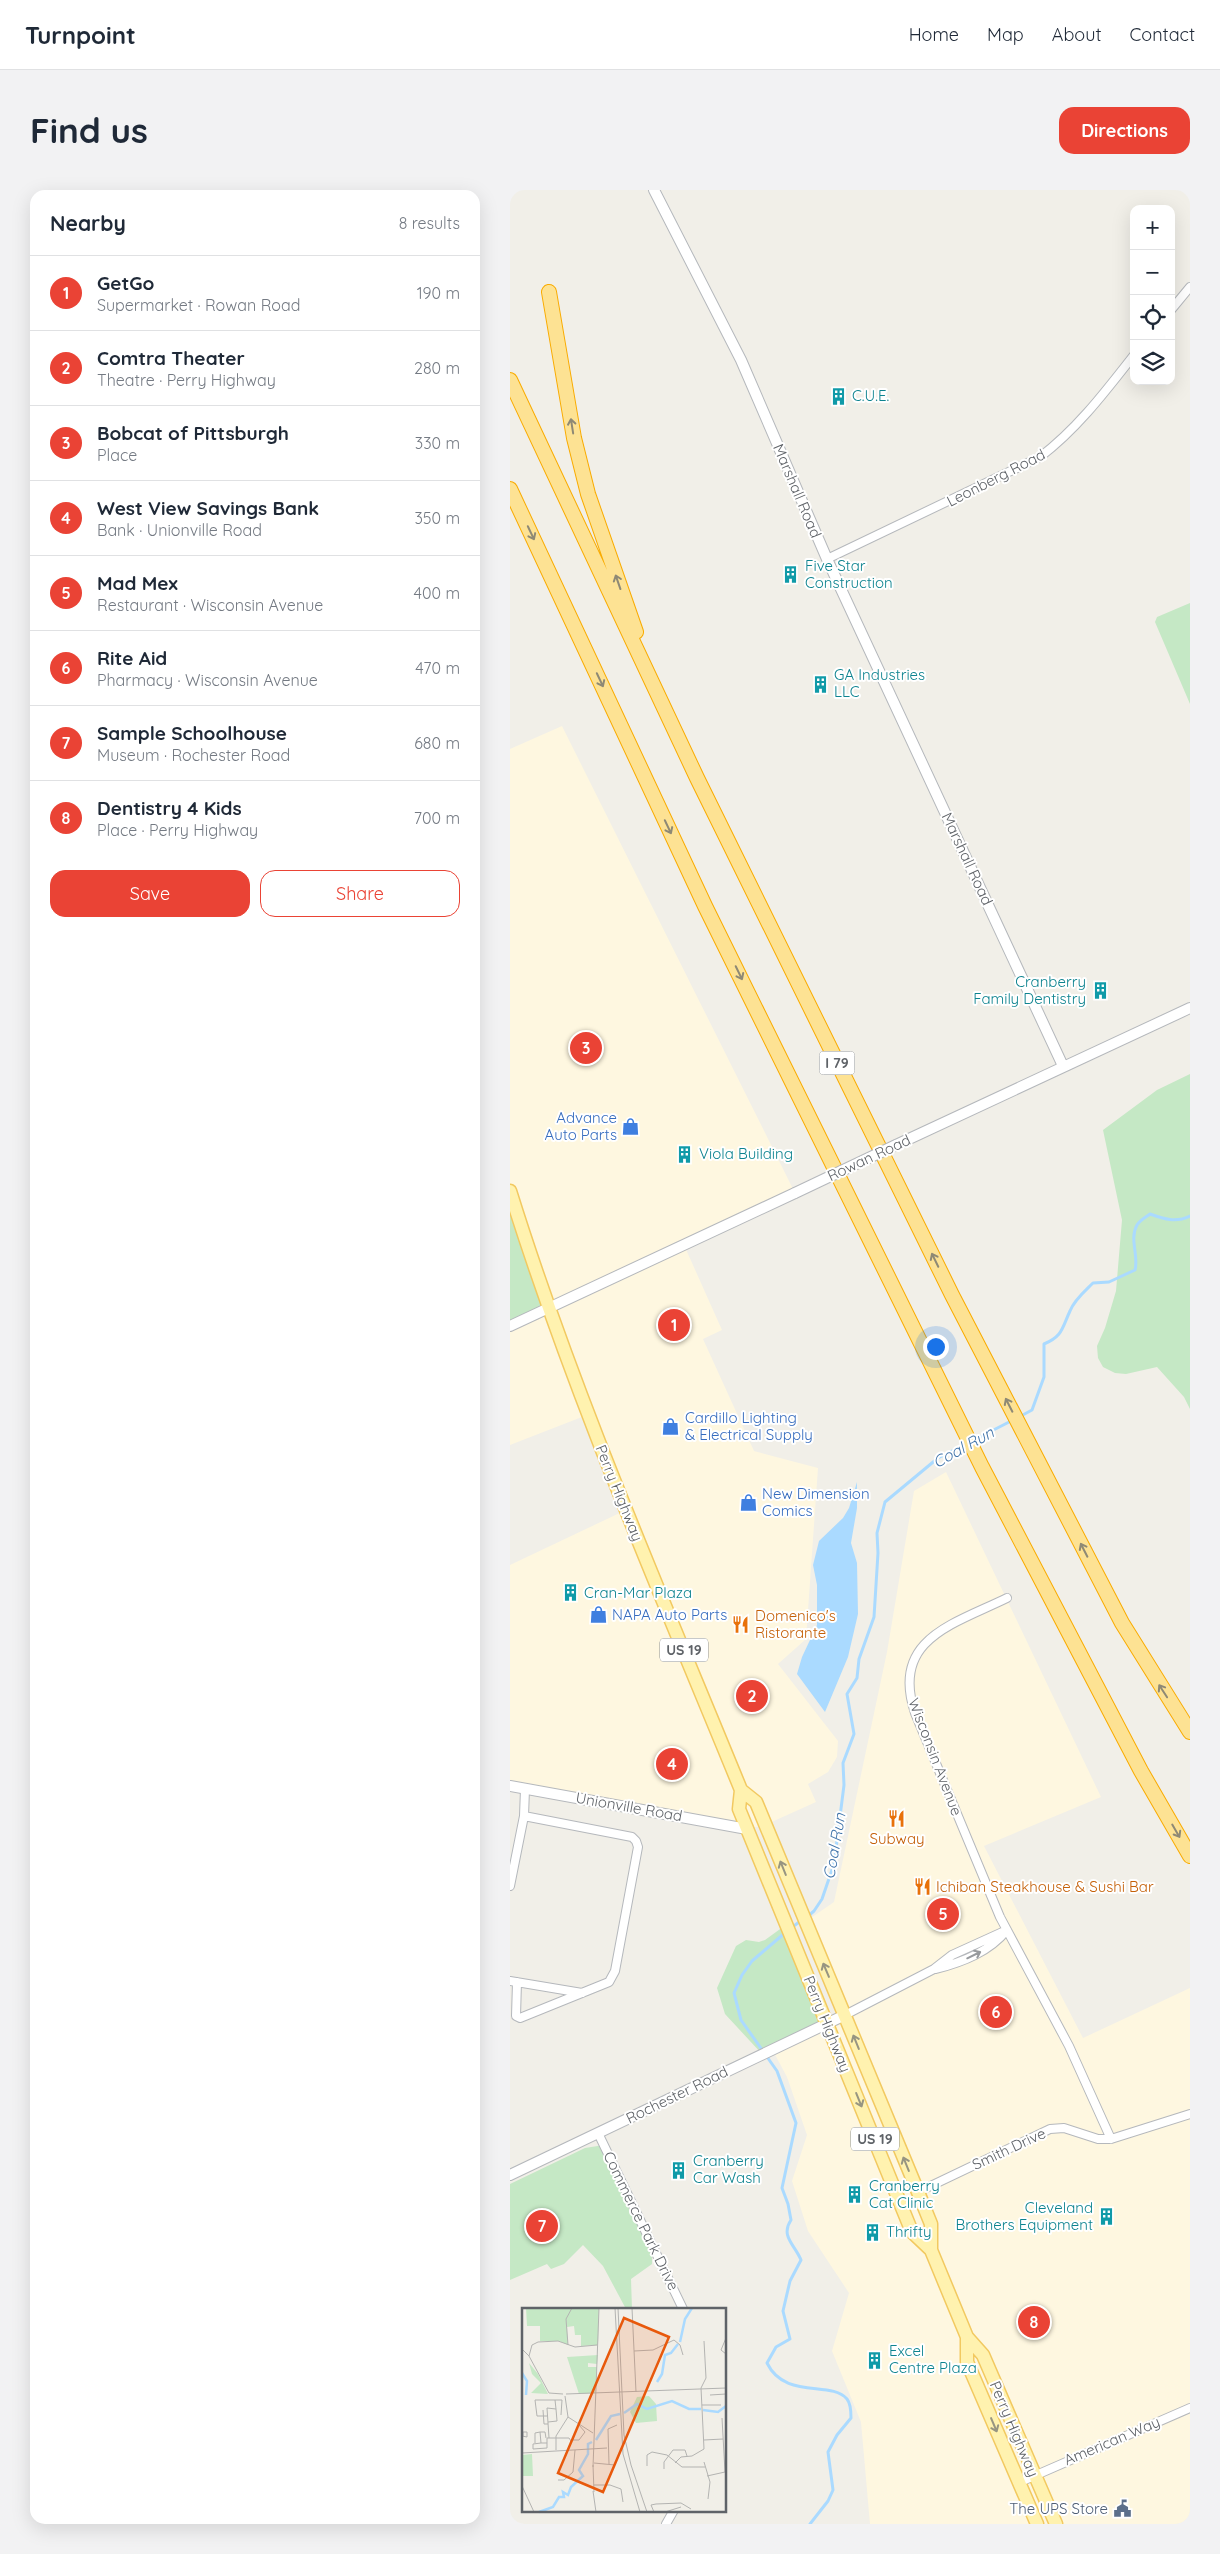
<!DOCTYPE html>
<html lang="en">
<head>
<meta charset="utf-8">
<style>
  body { margin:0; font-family:Quicksand,sans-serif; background:#f2f2f3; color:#1f2937 }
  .controls { position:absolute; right:15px; top:15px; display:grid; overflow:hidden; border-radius:10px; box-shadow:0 5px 20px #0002 }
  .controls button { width:45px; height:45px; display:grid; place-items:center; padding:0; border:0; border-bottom:1px solid #e0e1e3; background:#fff; color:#1f2937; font:25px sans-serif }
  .you { position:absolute; left:425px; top:1156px; width:18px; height:18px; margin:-12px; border:4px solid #fff; border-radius:50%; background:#1a73e8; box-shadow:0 0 0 8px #1a73e833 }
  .badge { display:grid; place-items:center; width:32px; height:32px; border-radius:50%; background:#ea4335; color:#fff; font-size:16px; font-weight:700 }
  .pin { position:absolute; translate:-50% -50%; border:2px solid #fff; box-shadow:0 1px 5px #0006 }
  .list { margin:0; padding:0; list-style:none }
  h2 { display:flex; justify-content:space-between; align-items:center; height:65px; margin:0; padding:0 20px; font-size:21px }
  h2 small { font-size:16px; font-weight:400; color:#747a83 }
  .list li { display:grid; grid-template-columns:32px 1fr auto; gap:15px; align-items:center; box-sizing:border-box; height:75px; padding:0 20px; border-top:1px solid #e0e1e3 }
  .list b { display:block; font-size:19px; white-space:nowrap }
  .list p { margin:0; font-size:16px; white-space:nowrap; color:#747a83 }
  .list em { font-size:16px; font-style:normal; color:#747a83 }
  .actions { display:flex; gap:10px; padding:15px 20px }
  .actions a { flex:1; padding:11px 0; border:1px solid #ea4335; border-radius:15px; text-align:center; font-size:18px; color:#ea4335 }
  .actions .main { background:#ea4335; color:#fff }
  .icon { flex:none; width:28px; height:28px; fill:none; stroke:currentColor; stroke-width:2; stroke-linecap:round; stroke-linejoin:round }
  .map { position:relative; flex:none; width:680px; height:2334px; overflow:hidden; border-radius:15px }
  header { display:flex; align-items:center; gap:30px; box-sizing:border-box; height:70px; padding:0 25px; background:#fff; border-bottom:1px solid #e0e1e3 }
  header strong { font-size:24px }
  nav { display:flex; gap:28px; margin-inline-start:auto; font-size:18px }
  .intro { display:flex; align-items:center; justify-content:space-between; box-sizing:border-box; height:120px; padding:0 30px }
  h1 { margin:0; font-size:35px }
  .button { padding:12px 22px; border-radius:15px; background:#ea4335; color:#fff; font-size:18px; font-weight:700 }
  main { display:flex; gap:30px; padding:0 30px }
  aside { flex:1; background:#fff; border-radius:15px; box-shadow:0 5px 20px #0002 }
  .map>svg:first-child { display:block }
  .commercial { fill:#fef7e0 }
  .green { fill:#c5e8c5 }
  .water { fill:#aadaff }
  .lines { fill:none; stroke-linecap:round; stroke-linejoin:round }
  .stream { stroke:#aadaff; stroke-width:3 }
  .minor-casing { stroke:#b5b8bc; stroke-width:10 }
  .tertiary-casing { stroke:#b5b8bc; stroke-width:12 }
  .primary-casing { stroke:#f2c960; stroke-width:15 }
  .motorway-casing { stroke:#f9ab00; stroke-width:16 }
  .minor { stroke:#fff; stroke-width:8 }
  .tertiary { stroke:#fff; stroke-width:10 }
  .primary { stroke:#fff2af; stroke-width:12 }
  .motorway { stroke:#fde293; stroke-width:14 }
  .tertiary-bridge-casing { stroke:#b5b8bc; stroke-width:12; stroke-linecap:butt }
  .tertiary-bridge { stroke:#fff; stroke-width:10 }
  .oneway { stroke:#8e8975 }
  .oneway2 { stroke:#979581 }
  .oneway3 { stroke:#979a9d }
  .labels { text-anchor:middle; stroke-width:4; stroke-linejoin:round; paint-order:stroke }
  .shield { fill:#fff; stroke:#8f9295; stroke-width:1 }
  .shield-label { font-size:14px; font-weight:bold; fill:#5f6368 }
  .culture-label { font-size:15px; fill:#0d838f; stroke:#fff; text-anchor:start }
  .street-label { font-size:15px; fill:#5f6368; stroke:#fff }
  .shop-label { font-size:15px; fill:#366cbe; stroke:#fff; text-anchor:start }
  .food-label { font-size:15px; fill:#c56008; stroke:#fff; text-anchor:start }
  .service-label { font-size:15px; fill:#4e5e75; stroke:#fff; text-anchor:end }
  .water-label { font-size:16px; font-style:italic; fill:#4174aa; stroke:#fff }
  .inset-river { fill:none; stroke:#aadaff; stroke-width:2.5 }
  .inset-road { fill:none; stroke:#b3b3b1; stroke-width:1 }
  .view { fill:#e8590c; fill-opacity:0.15; stroke:#e8590c; stroke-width:2.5 }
  .inset-edge { fill:none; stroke:#5f6368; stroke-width:2.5 }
</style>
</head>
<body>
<header>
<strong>Turnpoint</strong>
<nav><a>Home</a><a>Map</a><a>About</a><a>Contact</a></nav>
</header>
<div class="intro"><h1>Find us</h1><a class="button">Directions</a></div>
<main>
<aside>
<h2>Nearby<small>8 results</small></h2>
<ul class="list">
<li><span class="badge">1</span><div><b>GetGo</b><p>Supermarket · Rowan Road</p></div><em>190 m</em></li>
<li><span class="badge">2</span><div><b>Comtra Theater</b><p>Theatre · Perry Highway</p></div><em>280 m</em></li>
<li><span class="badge">3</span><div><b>Bobcat of Pittsburgh</b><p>Place</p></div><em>330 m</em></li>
<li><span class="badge">4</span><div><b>West View Savings Bank</b><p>Bank · Unionville Road</p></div><em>350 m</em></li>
<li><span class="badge">5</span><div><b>Mad Mex</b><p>Restaurant · Wisconsin Avenue</p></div><em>400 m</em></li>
<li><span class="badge">6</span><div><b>Rite Aid</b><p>Pharmacy · Wisconsin Avenue</p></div><em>470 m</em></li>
<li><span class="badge">7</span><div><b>Sample Schoolhouse</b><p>Museum · Rochester Road</p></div><em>680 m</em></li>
<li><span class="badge">8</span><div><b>Dentistry 4 Kids</b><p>Place · Perry Highway</p></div><em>700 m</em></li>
</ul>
<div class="actions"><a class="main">Save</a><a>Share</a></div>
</aside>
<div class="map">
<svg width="680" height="2334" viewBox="0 0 680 2334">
  <rect width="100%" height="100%" fill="#f1efe8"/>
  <path class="commercial" d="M52,536L285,1003L174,1055L212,1140L193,1149L244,1261L308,1278L296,1449L268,1474L328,1551L327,1567L318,1582L298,1594L306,1612L255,1635L237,1639L0,1596V1375L116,1320L77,1225L0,1255V559Z
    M436,1282L591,1607L474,1656L573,1848L680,1798V2334H360L351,2232L322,2161L339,2103L298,2041L282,1991L297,1945L277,1887L262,1859L335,1825L295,1732L324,1712L377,1462L404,1301Z"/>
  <path class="green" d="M680,413V514L645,432L647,427Z
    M680,884V1219L674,1207L647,1177L616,1184L605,1183L593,1177L588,1168L587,1156L595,1138L606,1101L612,1030L593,940L647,900Z
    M0,1001L38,1118L0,1136Z
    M277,1734L317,1833L252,1864L215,1824L207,1798L226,1756L236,1750L249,1752L255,1750Z
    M94,1955L95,1969L142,2065V2074L121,2089L122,2119H116L93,2076L73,2055L54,2074L41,2079L37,2074L0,2090V1994L75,1958Z"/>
  <path class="water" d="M347,1292V1318L341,1353L347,1373L348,1424L338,1467L315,1522L287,1484L292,1467L307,1435V1395L303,1375L309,1351L333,1328L339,1318Z"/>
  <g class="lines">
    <path class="stream" d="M509,1227L522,1220L534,1187V1154C553,1146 552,1138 560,1121C564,1110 575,1101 583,1093L599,1092L625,1080C629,1066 619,1049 627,1035C629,1031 636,1027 640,1024C654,1029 666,1033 680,1026
      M462,1251L503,1230
      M297,1727L304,1721L312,1709L324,1674L334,1595L333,1573L344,1544L337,1504L347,1488L349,1469L364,1427L368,1363L367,1343L375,1312L428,1268L456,1254
      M281,1738L292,1730
      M276,1742L242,1771L232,1785L224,1803L231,1830L267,1881L286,1933L272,1998L278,2014L281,2030C270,2046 285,2055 291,2070L280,2091L273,2121L280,2149L266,2157L257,2173C275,2210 321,2190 337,2209C341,2214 341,2222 341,2228L327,2245L318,2262L323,2300L318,2311L300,2334"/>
    <defs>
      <path id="minor" d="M661,120L680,97
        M317,369L530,267C567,239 595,202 624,165
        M497,1408C444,1434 380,1449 405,1523L490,1727L559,1856L601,1949
        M0,1696L14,1626
        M426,1779C453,1772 479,1762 497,1740
        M0,1791L72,1803
        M7,1792L6,1826L10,1828L99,1792L105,1781L128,1657L126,1651L122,1647L14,1626L15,1599
        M335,1825L424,1779L442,1765L497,1740
        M88,1943L173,2119
        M408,2002L540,1939L554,1938L588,1949H601L680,1924
        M508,2293L680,2218
        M156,2334L164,2320"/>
      <path id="tertiary" d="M144,0L231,170L317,369L553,876
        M386,955L680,818
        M0,1136L285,1003
        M0,1596L237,1639
        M0,1985L335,1825"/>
      <path id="primary" d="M0,1001C64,1206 150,1402 231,1600L229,1619L402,2042L421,2060
        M231,1600L246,1612L408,2002L421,2034V2060L457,2147V2172L527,2334
        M457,2147L473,2165L546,2334"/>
      <path id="motorway" d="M39,102L64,248L78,304L126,442
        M0,190L187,588L442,1105L612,1433L680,1542
        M0,299L195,716L472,1277L631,1581L680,1666"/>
    </defs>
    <use href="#minor" class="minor-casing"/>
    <use href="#tertiary" class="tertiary-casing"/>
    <use href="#primary" class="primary-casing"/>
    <use href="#motorway" class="motorway-casing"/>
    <use href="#minor" class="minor"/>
    <use href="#tertiary" class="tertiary"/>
    <use href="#primary" class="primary"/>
    <use href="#motorway" class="motorway"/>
    <defs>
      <path id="tertiary-bridge" d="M285,1003L386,955"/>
    </defs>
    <use href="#tertiary-bridge" class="tertiary-bridge-casing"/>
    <use href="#tertiary-bridge" class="tertiary-bridge"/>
  </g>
  <defs><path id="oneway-shaft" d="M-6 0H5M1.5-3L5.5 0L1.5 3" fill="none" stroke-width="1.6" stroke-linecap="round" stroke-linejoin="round" transform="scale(1.25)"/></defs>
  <g class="oneway">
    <use href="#oneway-shaft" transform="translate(62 236) rotate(-99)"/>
    <use href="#oneway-shaft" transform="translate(21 343) rotate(65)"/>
    <use href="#oneway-shaft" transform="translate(108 392) rotate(-109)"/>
    <use href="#oneway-shaft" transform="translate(90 490) rotate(65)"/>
    <use href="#oneway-shaft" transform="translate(158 637) rotate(65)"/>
    <use href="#oneway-shaft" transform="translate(229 783) rotate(64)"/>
    <use href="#oneway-shaft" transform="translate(425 1070) rotate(-116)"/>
    <use href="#oneway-shaft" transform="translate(499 1215) rotate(-117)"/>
    <use href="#oneway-shaft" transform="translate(574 1360) rotate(-117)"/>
    <use href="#oneway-shaft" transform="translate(653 1501) rotate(-123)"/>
    <use href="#oneway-shaft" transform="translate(666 1641) rotate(60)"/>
  </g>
  <g class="oneway2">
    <use href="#oneway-shaft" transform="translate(273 1678) rotate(-112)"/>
    <use href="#oneway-shaft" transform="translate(316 1780) rotate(-113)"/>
    <use href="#oneway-shaft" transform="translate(346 1852) rotate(-112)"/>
    <use href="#oneway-shaft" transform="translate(349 1910) rotate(68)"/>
    <use href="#oneway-shaft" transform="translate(396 1974) rotate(-112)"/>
    <use href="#oneway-shaft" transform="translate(484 2235) rotate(67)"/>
  </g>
  <use class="oneway3" href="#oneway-shaft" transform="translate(464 1765) rotate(-26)"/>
  <defs>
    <symbol id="building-bare" viewBox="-9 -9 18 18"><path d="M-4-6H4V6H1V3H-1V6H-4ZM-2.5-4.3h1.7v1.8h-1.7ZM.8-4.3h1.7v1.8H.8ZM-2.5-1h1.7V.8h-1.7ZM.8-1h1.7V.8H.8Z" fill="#0f9aa8" stroke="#fff" stroke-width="2.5" paint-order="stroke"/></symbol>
    <symbol id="shop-bare" viewBox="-9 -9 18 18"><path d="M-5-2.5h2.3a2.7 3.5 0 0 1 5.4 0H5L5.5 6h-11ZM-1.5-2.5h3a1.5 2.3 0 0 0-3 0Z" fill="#3f7fe0" stroke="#fff" stroke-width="2.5" paint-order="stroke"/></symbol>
    <symbol id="restaurant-bare" viewBox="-9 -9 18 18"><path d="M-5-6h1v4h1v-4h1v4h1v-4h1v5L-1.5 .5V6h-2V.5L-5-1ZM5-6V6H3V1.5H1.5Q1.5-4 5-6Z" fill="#e8710a" stroke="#fff" stroke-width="2.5" paint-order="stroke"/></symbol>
    <symbol id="civic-bare" viewBox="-9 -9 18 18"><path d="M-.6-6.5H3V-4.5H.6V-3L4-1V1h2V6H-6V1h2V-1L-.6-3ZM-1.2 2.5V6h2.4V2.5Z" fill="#5c6f8a" stroke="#fff" stroke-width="2.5" paint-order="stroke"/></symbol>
  </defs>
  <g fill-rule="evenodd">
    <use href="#building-bare" x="316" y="194" width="25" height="25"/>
    <use href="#building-bare" x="268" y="372" width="25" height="25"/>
    <use href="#building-bare" x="298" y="482" width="25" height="25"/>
    <use href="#building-bare" x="578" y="788" width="25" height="25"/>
    <use href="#shop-bare" x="108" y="924" width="25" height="25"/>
    <use href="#building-bare" x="162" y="952" width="25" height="25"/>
    <use href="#shop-bare" x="148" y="1224" width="25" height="25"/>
    <use href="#shop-bare" x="226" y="1300" width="25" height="25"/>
    <use href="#building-bare" x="48" y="1390" width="25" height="25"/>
    <use href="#shop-bare" x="76" y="1412" width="25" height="25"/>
    <use href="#restaurant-bare" x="218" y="1422" width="25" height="25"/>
    <use href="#restaurant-bare" x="374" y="1616" width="25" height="25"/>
    <use href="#restaurant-bare" x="400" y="1684" width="25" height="25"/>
    <use href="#building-bare" x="156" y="1968" width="25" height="25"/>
    <use href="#building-bare" x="332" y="1992" width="25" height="25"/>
    <use href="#building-bare" x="584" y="2014" width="25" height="25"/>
    <use href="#building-bare" x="350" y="2030" width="25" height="25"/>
    <use href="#building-bare" x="352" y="2158" width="25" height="25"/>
    <use href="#civic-bare" x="600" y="2306" width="25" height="25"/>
  </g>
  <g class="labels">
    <g class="shield">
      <rect x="309.5" y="861.5" width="35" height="23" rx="4"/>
      <rect x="150" y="1448.5" width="48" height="23" rx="4"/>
      <rect x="341" y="1937.5" width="48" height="23" rx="4"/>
    </g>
    <g class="shield-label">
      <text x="327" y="878">I 79</text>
      <text x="174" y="1465">US 19</text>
      <text x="365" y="1954">US 19</text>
    </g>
    <g class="culture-label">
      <text x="342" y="211">C.U.E.</text>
      <text x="295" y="381">Five Star<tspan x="295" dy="17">Construction</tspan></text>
      <text x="324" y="490">GA Industries<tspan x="324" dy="17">LLC</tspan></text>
      <text x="576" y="797" text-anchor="end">Cranberry<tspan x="576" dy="17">Family Dentistry</tspan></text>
      <text x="189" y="969">Viola Building</text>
      <text x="74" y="1408">Cran-Mar Plaza</text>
      <text x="183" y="1976">Cranberry<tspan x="183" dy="17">Car Wash</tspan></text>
      <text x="359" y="2001">Cranberry<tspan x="359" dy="17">Cat Clinic</tspan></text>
      <text x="583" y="2023" text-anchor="end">Cleveland<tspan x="583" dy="17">Brothers Equipment</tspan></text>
      <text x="376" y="2047">Thrifty</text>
      <text x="379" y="2166">Excel<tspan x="379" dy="17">Centre Plaza</tspan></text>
    </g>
    <g class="street-label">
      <text transform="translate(486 288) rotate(-27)" y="5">Leonberg Road</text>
      <text transform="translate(287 301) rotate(67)" y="5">Marshall Road</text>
      <text transform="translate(457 669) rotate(65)" y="5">Marshall Road</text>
      <text transform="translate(359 968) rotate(-25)" y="5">Rowan Road</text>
      <text transform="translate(109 1303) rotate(68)" y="5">Perry Highway</text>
      <text transform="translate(425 1567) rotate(69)" y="5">Wisconsin Avenue</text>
      <text transform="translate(119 1617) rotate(10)" y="5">Unionville Road</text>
      <text transform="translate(317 1834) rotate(68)" y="5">Perry Highway</text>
      <text transform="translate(167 1905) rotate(-26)" y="5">Rochester Road</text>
      <text transform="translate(499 1959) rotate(-25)" y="5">Smith Drive</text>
      <text transform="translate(131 2031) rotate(64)" y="5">Commerce Park Drive</text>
      <text transform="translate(504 2239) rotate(67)" y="5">Perry Highway</text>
      <text transform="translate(602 2251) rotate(-23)" y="5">American Way</text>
    </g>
    <g class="shop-label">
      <text x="107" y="933" text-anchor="end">Advance<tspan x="107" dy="17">Auto Parts</tspan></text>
      <text x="175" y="1233">Cardillo Lighting<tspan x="175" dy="17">&amp; Electrical Supply</tspan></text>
      <text x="252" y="1309">New Dimension<tspan x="252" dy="17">Comics</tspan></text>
      <text x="102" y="1430">NAPA Auto Parts</text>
    </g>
    <g class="food-label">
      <text x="245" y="1431">Domenico's<tspan x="245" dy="17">Ristorante</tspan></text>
      <text x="387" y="1654" text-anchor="middle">Subway</text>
      <text x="426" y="1702">Ichiban Steakhouse &amp; Sushi Bar</text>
    </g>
    <g class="service-label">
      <text x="598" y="2324">The UPS Store</text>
    </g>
    <g class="water-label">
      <text transform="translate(453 1257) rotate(-29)" y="6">Coal Run</text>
      <text transform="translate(324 1656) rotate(-80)" y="6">Coal Run</text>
    </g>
  </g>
  <g transform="translate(12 2118)">
    <rect width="204" height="204" fill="#f1efe8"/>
    <path d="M4,0H77L76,37L59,38V27H53L52,18L45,19L46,37L37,33H18V18H5ZM76,47L75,56L66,55V59H75L73,85L57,86L45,49ZM7,55L16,66L26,86L9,85L19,75L10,66ZM127,88L134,96L135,113L114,115L108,104L115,89ZM10,146L11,168H0V147Z" fill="#c5e8c5"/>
    <path class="inset-river" d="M158,34L163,11L170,0M0,65L5,73L4,87M135,74L140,66L143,47L149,45L156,36M181,102L196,104L204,98M102,105L115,96L125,101L150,93L167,101H179M74,132L89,108L98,106M17,204L31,199L37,189H42L41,184L46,187L49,179L61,168L57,162L66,146V136L70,134"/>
    <path class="inset-road" d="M93,0L101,146L118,204M96,0L102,127L109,157L125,204M110,0L114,84M204,30L199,42L204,46M46,37L44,11L50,0M0,41L7,48L27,85L41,86M112,43L131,42L152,32L158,37L161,47M7,48L10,37L16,34L36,33L53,39L75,37M44,86L204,80M188,87L204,86M43,88L46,109M33,92H40L39,107M180,97H199M21,102L22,116H26M25,108H15L13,92H33L34,101M46,109L71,125M26,114L35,113L34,101L25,100L27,130M0,128L5,129V124H1V128M51,129V132H57L63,124L57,117M24,130L23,124H18L19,135H25M182,132L201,131M13,135V125L18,124M19,135L11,136V141L25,140V130H47L49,133M182,141L179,80L184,70L182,33M34,142V128L46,109M0,145L85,140M182,154L188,174L186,191M72,155L93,157M153,155L159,149L170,148L182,141M87,156L86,121L95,117M71,157L72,184M125,158V147L130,144L145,147L160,159H183M71,159L77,0M142,161V154L151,142H163L165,148M185,168L203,164L200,110M36,172H42L51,164L53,142M72,177H88L99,181L101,194M0,178L12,204M71,183L74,204M132,204L129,197L134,196L159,195L169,201M143,204L159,199"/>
    <path class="view" d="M102,10L147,29L81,184L36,165Z"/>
    <rect width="204" height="204" class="inset-edge"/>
  </g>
</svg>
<div class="controls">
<button>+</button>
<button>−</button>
<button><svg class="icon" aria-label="locate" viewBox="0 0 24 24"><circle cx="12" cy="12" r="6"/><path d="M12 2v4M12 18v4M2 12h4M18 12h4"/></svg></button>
<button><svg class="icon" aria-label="layers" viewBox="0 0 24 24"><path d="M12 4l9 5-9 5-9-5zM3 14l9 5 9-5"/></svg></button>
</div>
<div class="you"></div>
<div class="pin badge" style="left:164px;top:1135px">1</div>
<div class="pin badge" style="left:242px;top:1506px">2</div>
<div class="pin badge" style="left:76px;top:858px">3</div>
<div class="pin badge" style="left:162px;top:1574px">4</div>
<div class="pin badge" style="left:433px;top:1724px">5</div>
<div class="pin badge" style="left:486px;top:1822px">6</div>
<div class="pin badge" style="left:32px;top:2036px">7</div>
<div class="pin badge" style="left:524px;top:2132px">8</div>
</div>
</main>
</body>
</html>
